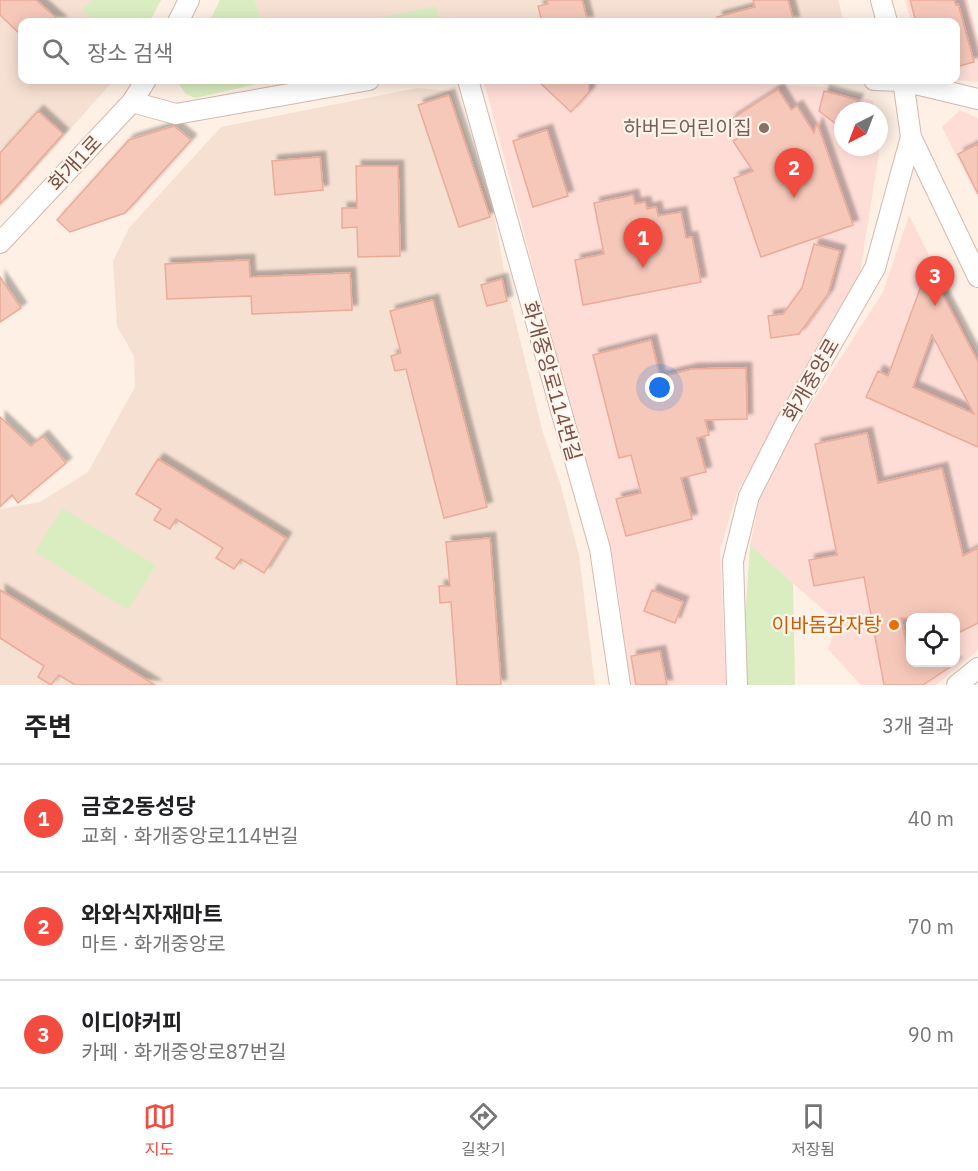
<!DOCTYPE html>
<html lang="ko">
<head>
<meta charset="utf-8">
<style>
  body { margin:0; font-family:"IBM Plex Sans","Noto Sans KR",sans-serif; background:#f2f2f2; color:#202124 }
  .controls { position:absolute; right:18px; bottom:18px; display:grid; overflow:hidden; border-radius:12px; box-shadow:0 3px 15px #0003 }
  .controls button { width:54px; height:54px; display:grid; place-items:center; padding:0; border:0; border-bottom:2px solid #e0e0e0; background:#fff; color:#202124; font:30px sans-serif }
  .compass { position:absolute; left:834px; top:102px; width:54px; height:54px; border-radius:50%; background:#fff; box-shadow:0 3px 15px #0003; rotate:222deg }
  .you { position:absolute; left:660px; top:388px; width:21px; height:21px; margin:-15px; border:4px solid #fff; border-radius:50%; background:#1a73e8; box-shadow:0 0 0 9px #1a73e833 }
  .badge { display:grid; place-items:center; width:39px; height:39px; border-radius:50%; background:#f24c40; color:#fff; font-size:20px; font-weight:700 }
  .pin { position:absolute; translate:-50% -50px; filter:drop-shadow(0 2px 3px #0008) }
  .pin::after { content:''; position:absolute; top:32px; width:21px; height:18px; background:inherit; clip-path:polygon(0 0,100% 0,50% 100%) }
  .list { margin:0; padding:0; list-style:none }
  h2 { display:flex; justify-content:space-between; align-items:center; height:78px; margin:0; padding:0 24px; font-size:26px }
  h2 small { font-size:20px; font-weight:400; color:#757577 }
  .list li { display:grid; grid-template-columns:39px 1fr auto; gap:18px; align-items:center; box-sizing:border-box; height:108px; padding:0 24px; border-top:2px solid #e0e0e0 }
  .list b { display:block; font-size:22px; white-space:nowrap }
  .list p { margin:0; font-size:20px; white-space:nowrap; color:#757577 }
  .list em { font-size:20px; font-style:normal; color:#757577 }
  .icon { flex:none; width:33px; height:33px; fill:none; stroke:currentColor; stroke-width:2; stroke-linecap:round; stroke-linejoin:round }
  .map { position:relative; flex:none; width:978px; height:685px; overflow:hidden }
  .search { position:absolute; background:#fff; box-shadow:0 3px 15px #0003; left:18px; right:18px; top:18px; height:66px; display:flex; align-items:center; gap:15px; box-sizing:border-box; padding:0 21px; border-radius:12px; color:#757577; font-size:22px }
  .sheet { height:402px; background:#fff }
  nav { display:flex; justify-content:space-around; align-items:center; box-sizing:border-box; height:84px; border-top:2px solid #e0e0e0; background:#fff; font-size:16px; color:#757577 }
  nav a { display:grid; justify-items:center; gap:3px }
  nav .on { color:#f24c40 }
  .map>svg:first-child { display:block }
  .residential { fill:#f6e0d2 }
  .commercial { fill:#ffddd7; fill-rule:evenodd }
  .green { fill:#daedc1 }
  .building { fill:#f6c8ba; stroke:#eaab99; stroke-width:1.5; fill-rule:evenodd; filter:url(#shadow) }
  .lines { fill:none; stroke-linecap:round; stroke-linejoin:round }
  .street-casing { stroke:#d3b8ac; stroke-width:22 }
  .street { stroke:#fff; stroke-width:20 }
  .education-dot { fill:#8d6e63; stroke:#fff5ec; stroke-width:2 }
  .food-dot { fill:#e8710a; stroke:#fff5ec; stroke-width:2 }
  .labels { text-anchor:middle; stroke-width:4.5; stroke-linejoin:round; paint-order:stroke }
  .education-label { font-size:20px; fill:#785e54; stroke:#fff5ec; text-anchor:end }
  .street-label { font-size:20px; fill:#795147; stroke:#fff5ec }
  .food-label { font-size:20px; fill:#c56008; stroke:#fff5ec; text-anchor:end }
</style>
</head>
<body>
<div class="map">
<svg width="978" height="685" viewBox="0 0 978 685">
  <defs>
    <filter id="shadow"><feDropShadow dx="5.5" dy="-5.5" stdDeviation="1.5" flood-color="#0004"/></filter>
  </defs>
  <rect width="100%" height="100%" fill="#fef0e4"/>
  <path class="residential" d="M0,0H161L149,22H22V80H114L0,208Z
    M255,0H838L844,22H261Z
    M417,88L451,91L495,219L507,287L543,433L560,483L579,555L595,685H0V509L40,502L88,472L135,387L134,356L117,326L113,261L129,228L221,127Z"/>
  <path class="commercial" d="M905,0H968L978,39V82L952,80H956V22H911Z
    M486,80H658L825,87L873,101L874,111H843V147H879V153L860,273L845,309L738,490L720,549L726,685H630L618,591L484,81Z
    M960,110L978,118V198L942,127Z
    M909,215L978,355V650L936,685H861L828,649L838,623L750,545L760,498L795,429L883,292ZM910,618H956V662H910Z"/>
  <path class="green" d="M92,0H161L149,22H96L82,10Z
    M220,0H255L261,22H209Z
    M436,6L438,22H357Z
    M176,80H275L195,98L186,94Z
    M62,508L156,565L128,610L35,552Z
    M750,545L793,583L795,685H746L743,651Z"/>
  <path class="building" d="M0,0H36L61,22H22V36L0,15Z
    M547,0H582L588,22H542L538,6L548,4Z
    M753,0H788L794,22H718L717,17L755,7Z
    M910,0H954L956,5L958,4L974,62L956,67V22H916Z
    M589,80V92L571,112L538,81Z
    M778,89L791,110L797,106L814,133L817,123L853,225L761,257L734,178L753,171L733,141L741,136L730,120Z
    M824,91L858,100L850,111H843L840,127L819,111Z
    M449,95L490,217L459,227L418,105Z
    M38,111L63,134L0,204V153Z
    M174,126L191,140L125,213L70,232L57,220L129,140Z
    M547,130L568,196L533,207L513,141Z
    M978,144V194L958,154Z
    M320,157L323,190L275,195L272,161Z
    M356,166H398L400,256L358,257L357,227L342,228V208H357Z
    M633,195L635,204L645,202L647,209L656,207L658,216L681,212L686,238L692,237L701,282L583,305L575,260L604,254L594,203Z
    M814,244L840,251L828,294L799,334L771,338L768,316L783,314L802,288Z
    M249,260L250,277L350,273L352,310L252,314L251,296L167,299L165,264Z
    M928,267L978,362V447L866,397L878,371L888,376ZM932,335L974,414L913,387Z
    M0,277L21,308L0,322Z
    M502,279L507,301L487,306L481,285Z
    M433,300L487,507L444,518L406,369L395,371L391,356L401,353L390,311Z
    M651,340L660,377L692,369L746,368L747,419L705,420L709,435L697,438L706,472L681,478L692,519L626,536L616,499L641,493L631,455L619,458L593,355Z
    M0,417L31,446L43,436L66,463L18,503L12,495L0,507Z
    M867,433L878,483L942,468L963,556L978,548V623L956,634V618H901L910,663H956L923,685H884L864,577L814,586L809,560L837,555L815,444Z
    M158,459L286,538L264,573L241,559L234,569L216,558L223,548L176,519L170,529L154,520L161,509L136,494Z
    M490,538L501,685H457L451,602L440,603L439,586H450L446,542Z
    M0,590L155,685H75L59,675L51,685L38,677L44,666L0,638Z
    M652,590L683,602L675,623L644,611Z
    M660,651L667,685H636L631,656Z"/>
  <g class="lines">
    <defs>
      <path id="street" d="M881,0L887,22
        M178,22L189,0
        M468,80L600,549L620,685
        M874,80L903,81L978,99
        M132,102L176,114L369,80
        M911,137L978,277
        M0,243L132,102L146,80
        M737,685L733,561L749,496L786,423L875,268L911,137L903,80
        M957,685L978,668"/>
    </defs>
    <use href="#street" class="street-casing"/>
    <use href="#street" class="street"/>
  </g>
  <circle class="education-dot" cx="764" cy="128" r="6"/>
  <circle class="food-dot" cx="894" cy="625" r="6"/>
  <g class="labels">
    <g class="education-label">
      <text x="752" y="135">하버드어린이집</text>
    </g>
    <g class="street-label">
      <text transform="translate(75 163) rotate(-47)" y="7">화개1로</text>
      <text transform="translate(811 380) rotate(-60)" y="7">화개중앙로</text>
      <text transform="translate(552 381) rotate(74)" y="7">화개중앙로114번길</text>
    </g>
    <g class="food-label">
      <text x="882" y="632">이바돔감자탕</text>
    </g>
  </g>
</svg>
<div class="controls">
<button><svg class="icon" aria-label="locate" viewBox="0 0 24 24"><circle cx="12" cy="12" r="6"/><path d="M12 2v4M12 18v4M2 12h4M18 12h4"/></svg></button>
</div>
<svg class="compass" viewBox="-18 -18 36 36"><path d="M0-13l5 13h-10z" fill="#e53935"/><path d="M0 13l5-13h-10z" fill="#757577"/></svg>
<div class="you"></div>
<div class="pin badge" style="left:643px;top:268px">1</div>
<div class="pin badge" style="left:794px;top:198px">2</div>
<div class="pin badge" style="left:935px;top:306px">3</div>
<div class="search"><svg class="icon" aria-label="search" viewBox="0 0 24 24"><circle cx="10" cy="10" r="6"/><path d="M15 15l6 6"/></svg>장소 검색</div>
</div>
<section class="sheet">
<h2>주변<small>3개 결과</small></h2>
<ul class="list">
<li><span class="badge">1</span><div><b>금호2동성당</b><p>교회 · 화개중앙로114번길</p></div><em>40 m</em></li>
<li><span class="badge">2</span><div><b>와와식자재마트</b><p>마트 · 화개중앙로</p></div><em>70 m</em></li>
<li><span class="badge">3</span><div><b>이디야커피</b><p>카페 · 화개중앙로87번길</p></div><em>90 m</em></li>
</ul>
</section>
<nav>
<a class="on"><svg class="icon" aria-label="map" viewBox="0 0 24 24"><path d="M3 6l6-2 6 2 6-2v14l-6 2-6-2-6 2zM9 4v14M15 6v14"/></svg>지도</a>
<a><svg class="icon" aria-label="directions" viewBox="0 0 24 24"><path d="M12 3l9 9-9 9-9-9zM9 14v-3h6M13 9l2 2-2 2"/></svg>길찾기</a>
<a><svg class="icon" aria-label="saved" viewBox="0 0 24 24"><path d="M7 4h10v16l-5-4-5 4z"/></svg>저장됨</a>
</nav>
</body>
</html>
